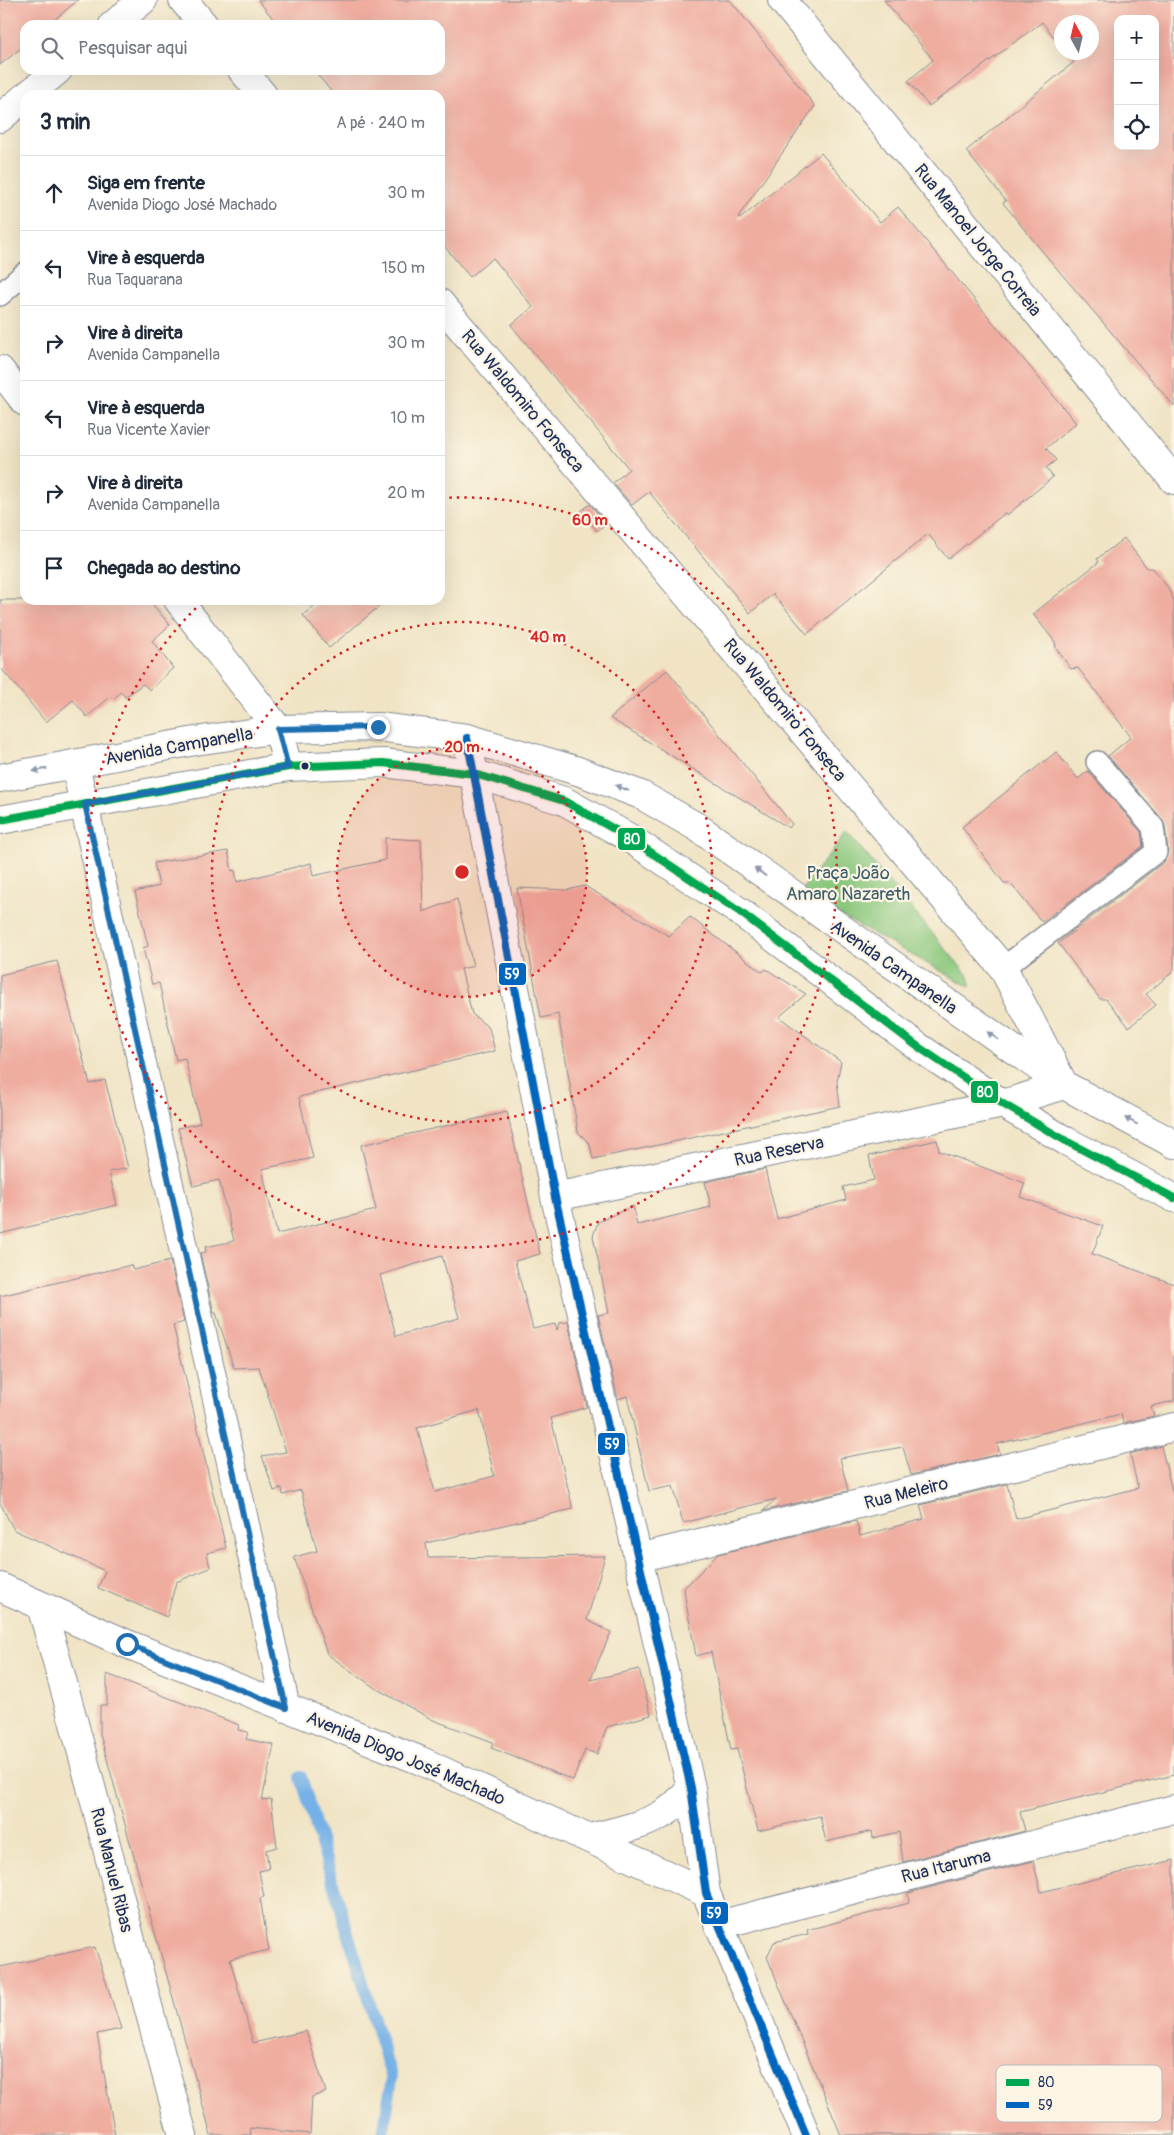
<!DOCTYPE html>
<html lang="pt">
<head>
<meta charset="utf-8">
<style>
  body { margin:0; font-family:Pangolin,sans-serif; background:#f2f2f3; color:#1f2937 }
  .controls { position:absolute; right:15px; top:15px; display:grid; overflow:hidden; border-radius:10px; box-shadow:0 5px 20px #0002 }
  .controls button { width:45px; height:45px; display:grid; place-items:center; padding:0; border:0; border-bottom:1px solid #e0e1e3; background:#fff; color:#1f2937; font:25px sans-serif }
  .compass { position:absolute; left:1054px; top:15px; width:45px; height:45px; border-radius:50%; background:#fff; box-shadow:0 5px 20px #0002; rotate:352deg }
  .stop { position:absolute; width:15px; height:15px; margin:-11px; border:4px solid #1f6fb2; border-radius:50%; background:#fff }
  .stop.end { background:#1f6fb2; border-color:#fff; box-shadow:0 1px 5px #0008 }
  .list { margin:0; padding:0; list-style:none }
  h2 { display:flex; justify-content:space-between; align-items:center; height:65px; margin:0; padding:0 20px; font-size:21px }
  h2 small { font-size:16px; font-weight:400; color:#747a83 }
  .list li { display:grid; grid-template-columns:32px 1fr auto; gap:15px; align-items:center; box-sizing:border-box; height:75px; padding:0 20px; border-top:1px solid #e0e1e3 }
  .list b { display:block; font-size:19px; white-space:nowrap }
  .list p { margin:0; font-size:16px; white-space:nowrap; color:#747a83 }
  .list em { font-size:16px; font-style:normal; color:#747a83 }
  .icon { flex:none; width:28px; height:28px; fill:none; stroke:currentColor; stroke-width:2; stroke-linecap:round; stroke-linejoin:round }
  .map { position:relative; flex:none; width:1174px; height:2135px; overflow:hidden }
  .search { position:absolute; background:#fff; box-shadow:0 5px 20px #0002; left:20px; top:20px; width:425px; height:55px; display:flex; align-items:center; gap:12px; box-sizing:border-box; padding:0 18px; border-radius:15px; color:#747a83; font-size:19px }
  .panel { position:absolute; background:#fff; box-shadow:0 5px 20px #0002; left:20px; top:90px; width:425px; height:515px; border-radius:15px }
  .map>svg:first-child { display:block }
  .green { fill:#8bc87e; stroke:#537c6e }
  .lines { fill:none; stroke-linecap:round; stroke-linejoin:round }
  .stream { stroke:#75b0e6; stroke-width:12 }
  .building { fill:#efada0; fill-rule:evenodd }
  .service-casing { stroke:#868a92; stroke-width:24 }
  .minor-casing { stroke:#868a92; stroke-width:30 }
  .secondary-casing { stroke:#868a92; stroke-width:30 }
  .service { stroke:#fff; stroke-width:21 }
  .minor { stroke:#fff; stroke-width:28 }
  .secondary { stroke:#fff; stroke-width:28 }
  .bus-1-casing { stroke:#fcf5e5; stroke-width:11 }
  .bus-2-casing { stroke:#fcf5e5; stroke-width:11 }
  .bus-1 { stroke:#00a651; stroke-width:8 }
  .bus-2 { stroke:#0065bd; stroke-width:8 }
  .oneway { fill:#8d97ae }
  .route { stroke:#1f6fb2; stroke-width:6 }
  .ring { fill:none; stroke:#d62828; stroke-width:2.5; stroke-dasharray:2.5 5 }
  .bus-dot { fill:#1b2f5e; stroke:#fcf5e5; stroke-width:2 }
  .labels { text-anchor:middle; stroke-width:4.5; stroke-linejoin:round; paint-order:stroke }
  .street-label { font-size:18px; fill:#1b2f5e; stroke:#fcf5e5 }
  .park-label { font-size:18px; fill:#3d5d68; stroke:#fcf5e5 }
  .key { fill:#fcf5e5; stroke:#b8babc; stroke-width:1 }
  .key-label { font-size:14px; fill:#1b2f5e }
  .centre { fill:#d62828; stroke:#fcf5e5; stroke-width:2.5 }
  .ring-label { font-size:15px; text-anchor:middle; font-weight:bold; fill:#d62828; stroke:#fcf5e5; stroke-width:4.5; stroke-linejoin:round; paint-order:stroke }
  .line-badge { stroke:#fcf5e5; stroke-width:2 }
  .badge-label { font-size:14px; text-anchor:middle; font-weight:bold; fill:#fff }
</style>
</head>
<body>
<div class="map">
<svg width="1174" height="2135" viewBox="0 0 1174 2135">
  <rect width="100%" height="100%" fill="#fcf5e5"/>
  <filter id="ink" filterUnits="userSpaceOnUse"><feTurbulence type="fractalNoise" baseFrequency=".02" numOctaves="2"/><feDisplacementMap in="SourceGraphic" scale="10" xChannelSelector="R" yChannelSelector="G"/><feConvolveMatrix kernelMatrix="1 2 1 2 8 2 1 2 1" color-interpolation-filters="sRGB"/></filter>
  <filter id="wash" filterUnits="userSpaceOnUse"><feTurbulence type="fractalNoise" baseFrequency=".0096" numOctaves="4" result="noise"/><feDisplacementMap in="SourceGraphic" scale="20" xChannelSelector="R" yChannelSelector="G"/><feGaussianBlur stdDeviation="1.12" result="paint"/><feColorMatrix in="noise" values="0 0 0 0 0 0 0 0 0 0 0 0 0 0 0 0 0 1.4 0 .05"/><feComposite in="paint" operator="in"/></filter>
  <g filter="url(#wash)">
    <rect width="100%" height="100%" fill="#f0e4c5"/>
    <path class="green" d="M847,832L970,978V987L799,893Z"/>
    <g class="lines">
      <path class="stream" d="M301,1777L392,2079L383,2135"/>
    </g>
    <g id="blocks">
      <path class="building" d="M0,0H78L48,25H25V45L0,65Z
        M258,0H730L815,106L738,217L740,219L821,153L880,222L898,207L1076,423L1046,448L1056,460L1046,468L1053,477L1007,515L1005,513L948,559L928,534L807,634L773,594L750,613L649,492L632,505L613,483L629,469L511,325L533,307L493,258L470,277L440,241V95H334L314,70H440V25H278Z
        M884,0H1174V406L1042,251L1003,203L1006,201L966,151L1074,62L1066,52H1092V22H1062V47L1042,22L929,106L908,81L933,60ZM1118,19H1155V146H1118Z
        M590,504L606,524L597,531L581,511Z
        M1124,538L1147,568H1153L1168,588L1174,601V971L1146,994L1156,1005L1129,1027L1106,999H1100L1058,943L1164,862L1168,851L1165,826L1162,819L1108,756L1131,737L1078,668L1071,669L1056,648L1055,642L1033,614L1099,562L1097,559Z
        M0,600H149L170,625L152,641L173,668L150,690L143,684L125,697L121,692L113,699L110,697L87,717L73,700L46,722L0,667Z
        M321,600H387L329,648L303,615Z
        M667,670L792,824L789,828L610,718Z
        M1056,752L1078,779L1088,771L1141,832L1143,846L1042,922L1010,883H1004L962,827Z
        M385,838L421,840L423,912L457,899L473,966L461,969L472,1014L489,1028L495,1051L299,1097L313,1158L262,1169L277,1234L376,1210L361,1145L507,1112L540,1254L515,1261L533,1329L555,1324L557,1330L559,1323L568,1322L587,1407L551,1418L573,1509L426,1543L428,1558L605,1556L587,1620L611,1632L590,1680L639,1669L651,1715L607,1727L597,1754L585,1750L573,1780L491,1748L493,1742L433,1720L375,1688L327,1654L294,1557L317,1551L301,1490L283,1495L282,1488L274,1491L262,1456L286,1452L259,1367L234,1368L216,1313H214L200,1253L206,1252L205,1247L234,1241L219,1180L193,1186L178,1128L200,1123L185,1058L176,1060L159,983L152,984L143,948L148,946L135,892L159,886L154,863L228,851L232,871L235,870L237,882L311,863L313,876L385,860ZM442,1256L459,1318L396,1336L380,1275ZM479,1410L494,1476L435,1492L417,1428Z
        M585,886L669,936L690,917L762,972L766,969L806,994L779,1017L841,1062L837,1081L840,1106L593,1159L590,1144L578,1132L558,1014L541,1018L517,888L567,890Z
        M57,961L90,1084L105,1080L128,1168L109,1172L117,1205L0,1234V975Z
        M937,1140L939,1151L1025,1183L1020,1197L1103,1226L1092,1254L1174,1284V1401L1151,1406L1154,1416L1123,1423L1121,1414L997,1444L1000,1454L911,1475L903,1447L840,1458L848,1491L763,1511L776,1499L683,1523L673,1486L649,1491L627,1396L618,1399L598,1315L609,1313L593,1236L598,1222L633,1206L637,1225L711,1207L705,1182L765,1169L777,1219L846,1200L843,1187L874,1180L869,1156Z
        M170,1261L184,1322L173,1325L226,1548L207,1553L210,1568L176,1582L167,1617L98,1588L105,1571L14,1530L0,1503V1296L131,1265L133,1270Z
        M1161,1446L1174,1499V1775L1020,1812L1025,1831L903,1862L899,1832L873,1838L872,1831L826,1842L820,1816L758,1831L737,1749L731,1750L711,1652L696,1656L686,1603L684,1588L718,1554L856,1521L860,1536L924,1519L920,1505L1007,1484L1016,1519L1138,1488L1130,1454Z
        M107,1674L239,1725L238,1730L248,1732L246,1739L274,1745L262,1800L271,1799L277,1847L266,1850L269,1869L259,1871L264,1897L260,1898L269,1950L230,1959L253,2043L306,2031L326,2092L312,2097L310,2134L250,2128L251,2135H211L100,1734V1705H107Z
        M1174,1860V2135H841L767,1957L774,1942L808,1934L807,1930L909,1903L908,1893L1033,1861L1041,1892Z
        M95,1947L121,2029L97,2034L115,2135H0V1967Z"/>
    </g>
  </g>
  <g filter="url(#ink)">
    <use href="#blocks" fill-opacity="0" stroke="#868a92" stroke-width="1"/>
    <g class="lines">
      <defs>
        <path id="service" d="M0,295L25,273
          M1003,968L1156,852L1153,827L1097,762"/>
        <path id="minor" d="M183,0L204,25
          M782,0L1174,480
          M113,25L143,0
          M242,70L263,95
          M28,95L58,70
          M0,118L25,97
          M440,303L1003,968L1064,1085L1003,1104L555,1197
          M0,370L25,402
          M178,600L278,729L288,767
          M467,738L555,1197L691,1788L706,1893L806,2135
          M75,764L286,1708
          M638,1558L1174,1427
          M0,1587L127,1644L419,1760L706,1893
          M41,1606C93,1781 133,1959 183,2135
          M589,1838C613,1832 640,1827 661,1815C673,1809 682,1798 691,1788
          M718,1925L1174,1809"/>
        <path id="secondary" d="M0,778L195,741L278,729L378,727L467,738L578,771L641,795L697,827L1064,1085L1174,1144
          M0,820L288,767L383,763L475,774L564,801L628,837L740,912L917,1046L1003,1104L1066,1141L1174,1198"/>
      </defs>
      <use href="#service" class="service-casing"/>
      <use href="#minor" class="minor-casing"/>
      <use href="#secondary" class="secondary-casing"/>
      <use href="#service" class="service"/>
      <use href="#minor" class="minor"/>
      <use href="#secondary" class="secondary"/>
      <defs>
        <path id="bus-1" d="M0,820L288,767L383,763L475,774L564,801L628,837L740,912L917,1046L1003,1104L1066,1141L1174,1198"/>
        <path id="bus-2" d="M467,738L555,1197L691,1788L706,1893L806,2135"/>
      </defs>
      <use href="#bus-1" class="bus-1-casing"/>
      <use href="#bus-2" class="bus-2-casing"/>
      <use href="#bus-1" class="bus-1"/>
      <use href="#bus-2" class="bus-2"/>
    </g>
    <defs><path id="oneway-solid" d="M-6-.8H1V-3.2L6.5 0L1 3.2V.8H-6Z" transform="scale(1.25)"/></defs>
    <g class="oneway">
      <use href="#oneway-solid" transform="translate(40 770) rotate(169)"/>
      <use href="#oneway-solid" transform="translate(622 788) rotate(-158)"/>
      <use href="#oneway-solid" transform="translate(760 872) rotate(-144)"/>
      <use href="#oneway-solid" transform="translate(993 1036) rotate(-145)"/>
      <use href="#oneway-solid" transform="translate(1131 1121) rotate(-152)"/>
    </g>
  </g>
  <g class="lines" filter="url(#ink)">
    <path class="route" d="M127,1644L286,1708L85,804L288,767L278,729L378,727"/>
  </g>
  <circle cx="462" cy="872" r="125" fill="#d62828" fill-opacity=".12"/>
  <g class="ring">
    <circle cx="462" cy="872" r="125"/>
    <circle cx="462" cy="872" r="250"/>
    <path d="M442 498A375 375 0 1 1 202 602"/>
  </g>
  <circle class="bus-dot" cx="305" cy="766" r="4.5"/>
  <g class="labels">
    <g class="street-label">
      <text transform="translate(978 240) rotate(51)" y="6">Rua Manoel Jorge Correia</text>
      <text transform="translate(523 401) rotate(50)" y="6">Rua Waldomiro Fonseca</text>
      <text transform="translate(785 710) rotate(50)" y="6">Rua Waldomiro Fonseca</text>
      <text transform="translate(179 746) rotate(-10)" y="6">Avenida Campanella</text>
      <text transform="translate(894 967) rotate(35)" y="6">Avenida Campanella</text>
      <text transform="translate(779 1151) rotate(-12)" y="6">Rua Reserva</text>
      <text transform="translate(906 1493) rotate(-14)" y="6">Rua Meleiro</text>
      <text transform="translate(406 1758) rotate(23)" y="6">Avenida Diogo José Machado</text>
      <text transform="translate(946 1866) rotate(-14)" y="6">Rua Itaruma</text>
      <text transform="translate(112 1870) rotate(76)" y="6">Rua Manuel Ribas</text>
    </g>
    <g class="park-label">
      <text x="848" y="879">Praça João<tspan x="848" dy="21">Amaro Nazareth</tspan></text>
    </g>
  </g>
  <rect x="996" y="2065" width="166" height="57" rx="8" class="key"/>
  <rect x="1006" y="2079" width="23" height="7" fill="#00a651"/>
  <rect x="1006" y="2102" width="23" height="6" fill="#0065bd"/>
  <g class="key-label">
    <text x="1038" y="2087">80</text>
    <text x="1038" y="2110">59</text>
  </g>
  <circle cx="462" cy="872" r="8" class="centre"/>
  <g class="ring-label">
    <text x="590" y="525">60 m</text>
    <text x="548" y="642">40 m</text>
    <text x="462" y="752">20 m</text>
  </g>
  <g class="line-badge">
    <rect x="617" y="827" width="29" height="24" rx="5" fill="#00a651"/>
    <rect x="498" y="962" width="29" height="24" rx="5" fill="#0065bd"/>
    <rect x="970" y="1080" width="29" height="24" rx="5" fill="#00a651"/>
    <rect x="597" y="1432" width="29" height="24" rx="5" fill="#0065bd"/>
    <rect x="700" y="1901" width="29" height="24" rx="5" fill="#0065bd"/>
  </g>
  <g class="badge-label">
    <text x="632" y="844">80</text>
    <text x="512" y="979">59</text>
    <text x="985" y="1097">80</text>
    <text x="612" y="1449">59</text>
    <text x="714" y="1918">59</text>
  </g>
</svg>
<div class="controls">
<button>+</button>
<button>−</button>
<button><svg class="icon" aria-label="locate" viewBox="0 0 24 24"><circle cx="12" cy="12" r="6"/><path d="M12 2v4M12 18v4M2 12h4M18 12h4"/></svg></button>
</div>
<svg class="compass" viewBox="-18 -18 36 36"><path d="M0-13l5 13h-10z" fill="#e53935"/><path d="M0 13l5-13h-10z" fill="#747a83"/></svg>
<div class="stop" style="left:127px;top:1644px"></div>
<div class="stop end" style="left:378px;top:727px"></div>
<div class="search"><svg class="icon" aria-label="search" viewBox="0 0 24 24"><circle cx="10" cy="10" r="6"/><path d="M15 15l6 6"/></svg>Pesquisar aqui</div>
<section class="panel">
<h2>3 min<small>A pé · 240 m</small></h2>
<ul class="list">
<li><svg class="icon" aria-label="ahead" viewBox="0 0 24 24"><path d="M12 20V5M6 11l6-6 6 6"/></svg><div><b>Siga em frente</b><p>Avenida Diogo José Machado</p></div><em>30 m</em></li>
<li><svg class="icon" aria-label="left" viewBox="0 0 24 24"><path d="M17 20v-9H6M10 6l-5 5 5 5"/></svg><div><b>Vire à esquerda</b><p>Rua Taquarana</p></div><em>150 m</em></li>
<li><svg class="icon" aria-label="right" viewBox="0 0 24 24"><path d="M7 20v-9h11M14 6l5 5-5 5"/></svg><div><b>Vire à direita</b><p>Avenida Campanella</p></div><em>30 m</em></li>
<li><svg class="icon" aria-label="left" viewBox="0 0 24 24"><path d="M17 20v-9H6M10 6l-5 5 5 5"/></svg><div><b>Vire à esquerda</b><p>Rua Vicente Xavier</p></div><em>10 m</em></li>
<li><svg class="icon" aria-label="right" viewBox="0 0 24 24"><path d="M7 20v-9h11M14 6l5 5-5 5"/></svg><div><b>Vire à direita</b><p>Avenida Campanella</p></div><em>20 m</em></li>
<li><svg class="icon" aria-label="arrive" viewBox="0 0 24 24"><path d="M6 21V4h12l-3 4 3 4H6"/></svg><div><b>Chegada ao destino</b></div></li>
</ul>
</section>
</div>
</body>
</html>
